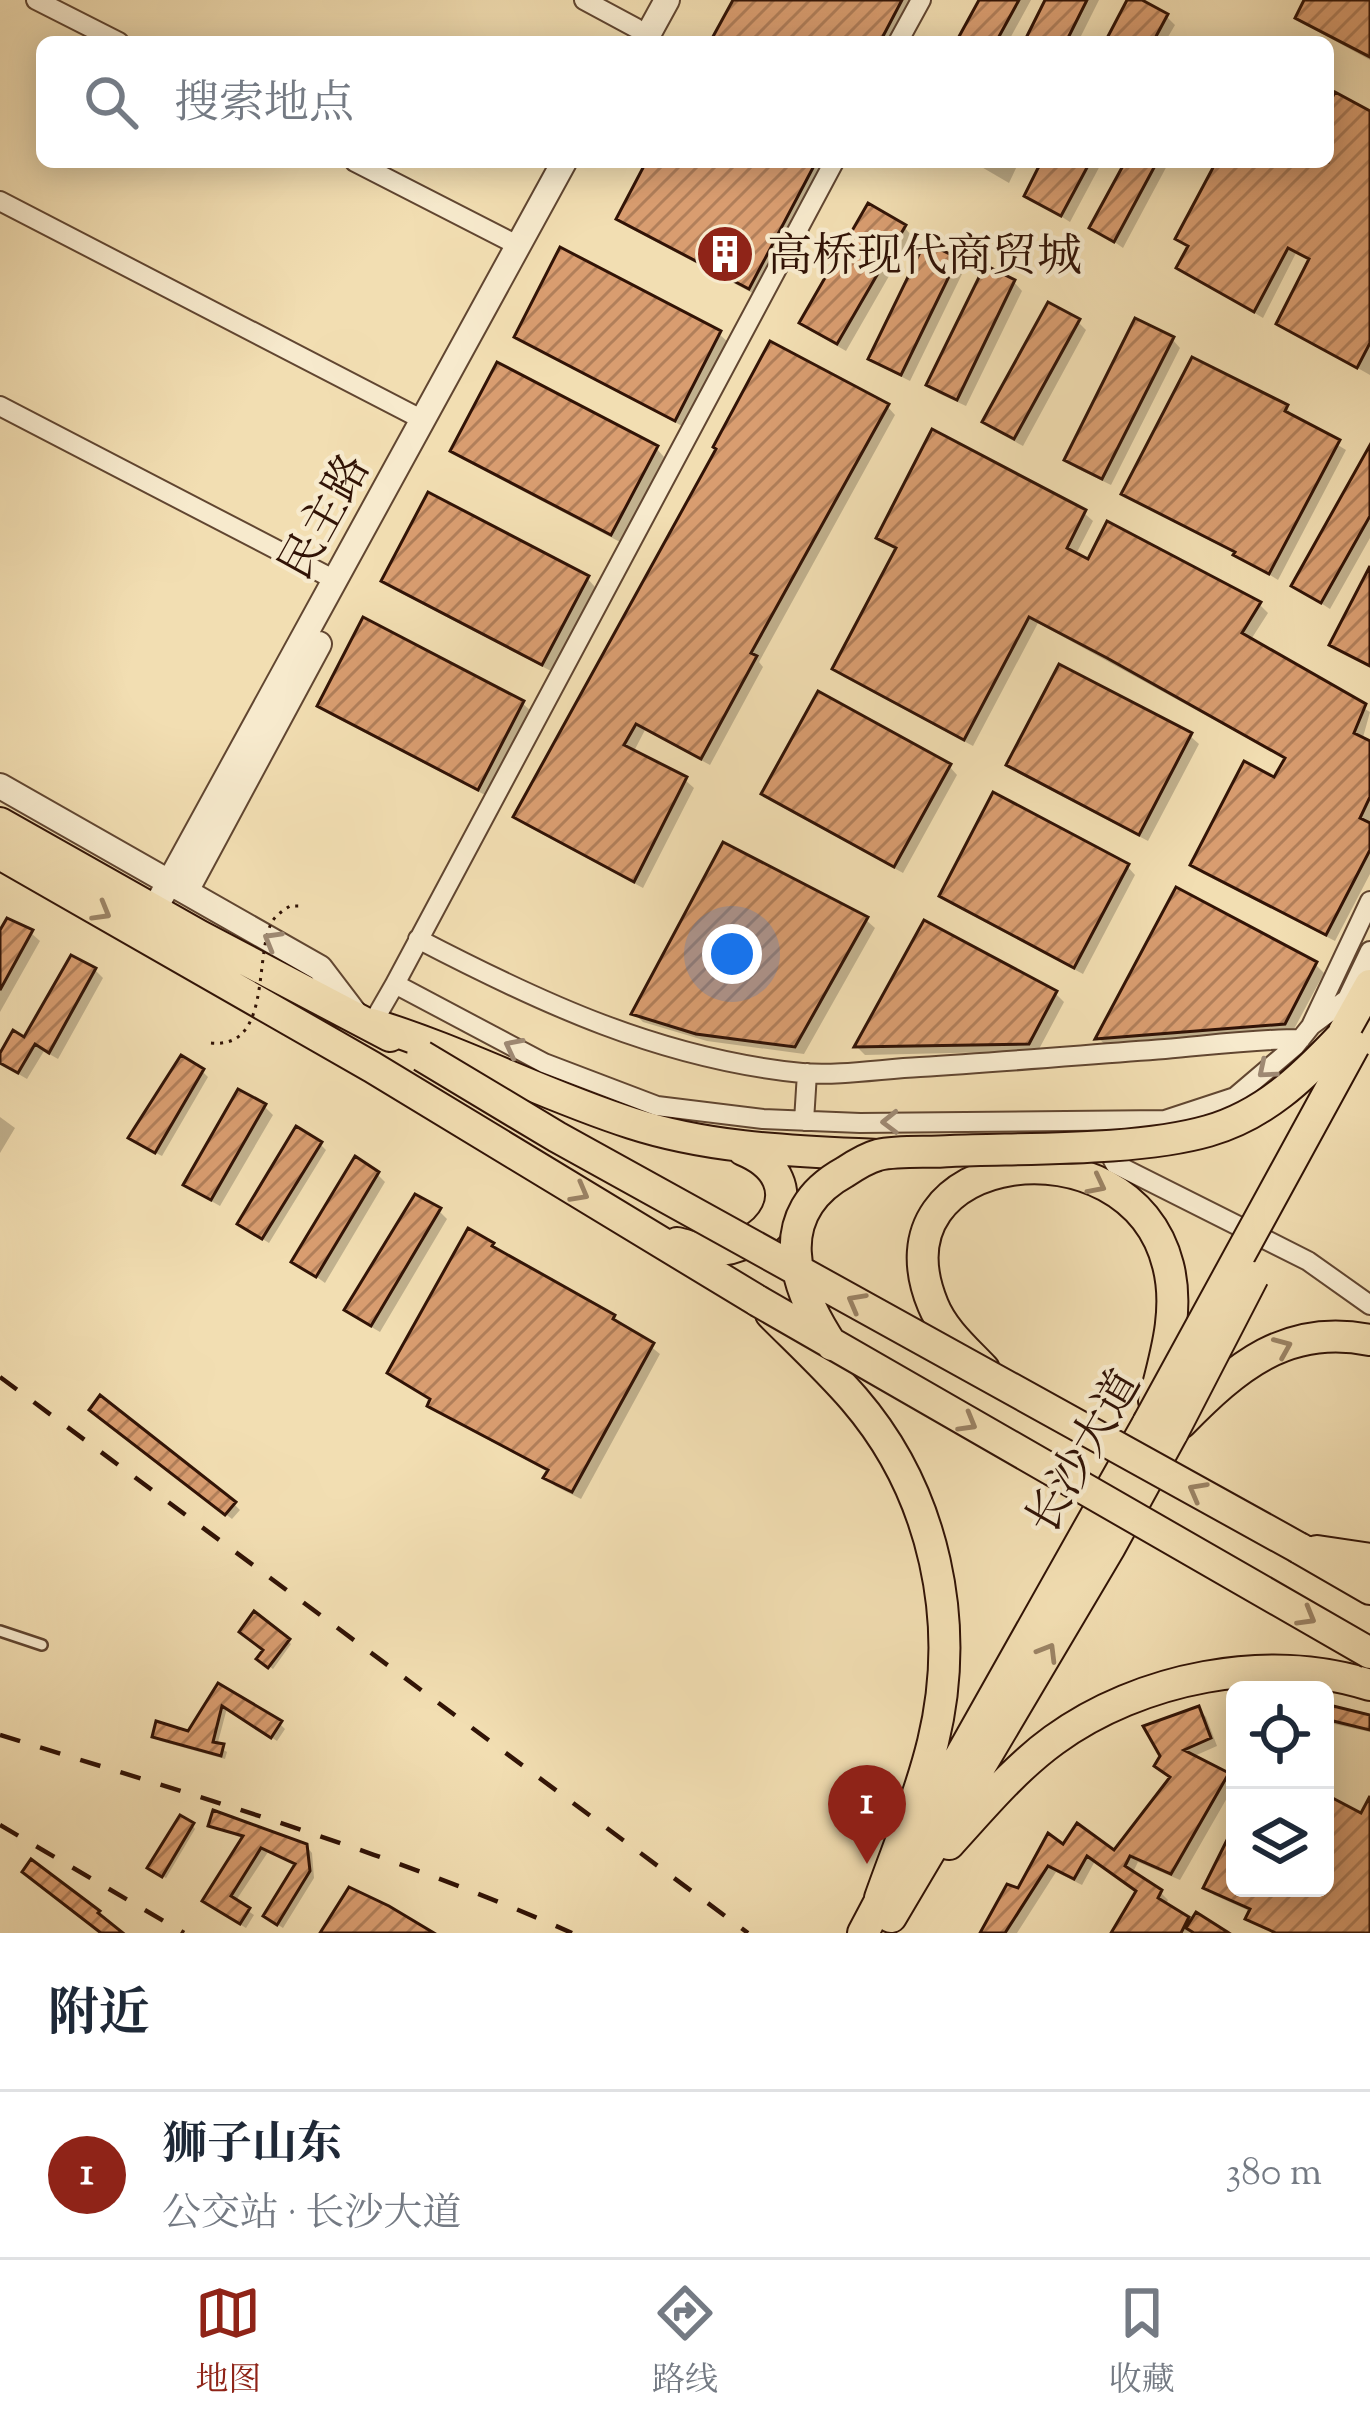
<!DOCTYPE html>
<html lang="zh">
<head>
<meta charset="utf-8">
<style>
  body { margin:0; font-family:"Sorts Mill Goudy","Noto Serif SC",serif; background:#f2f2f3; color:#1f2937 }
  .controls { position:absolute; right:36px; bottom:36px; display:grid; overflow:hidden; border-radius:18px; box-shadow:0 6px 30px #0003 }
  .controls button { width:108px; height:108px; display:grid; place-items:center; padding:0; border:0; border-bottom:3px solid #e0e1e3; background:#fff; color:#1f2937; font:60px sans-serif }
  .you { position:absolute; left:732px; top:954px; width:42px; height:42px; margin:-30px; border:9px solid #fff; border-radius:50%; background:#1a73e8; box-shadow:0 0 0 18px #1a73e833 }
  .badge { display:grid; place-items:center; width:78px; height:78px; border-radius:50%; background:#8f2418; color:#fff; font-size:39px; font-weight:700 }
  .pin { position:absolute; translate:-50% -99px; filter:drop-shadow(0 3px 6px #0008) }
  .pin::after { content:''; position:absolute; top:63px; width:42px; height:36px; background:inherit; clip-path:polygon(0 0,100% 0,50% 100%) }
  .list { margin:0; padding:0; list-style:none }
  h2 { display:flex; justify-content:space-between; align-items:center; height:156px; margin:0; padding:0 48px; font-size:51px }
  h2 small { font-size:39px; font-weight:400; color:#747a83 }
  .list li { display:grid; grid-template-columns:78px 1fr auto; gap:36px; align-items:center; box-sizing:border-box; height:168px; padding:0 48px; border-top:3px solid #e0e1e3 }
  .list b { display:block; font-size:45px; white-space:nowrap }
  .list p { margin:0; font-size:39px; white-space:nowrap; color:#747a83 }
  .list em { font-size:39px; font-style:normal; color:#747a83 }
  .icon { flex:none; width:66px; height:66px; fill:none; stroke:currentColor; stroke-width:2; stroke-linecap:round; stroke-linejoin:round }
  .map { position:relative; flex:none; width:1370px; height:1933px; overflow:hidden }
  .search { position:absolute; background:#fff; box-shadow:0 6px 30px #0003; left:36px; right:36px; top:36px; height:132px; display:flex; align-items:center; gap:30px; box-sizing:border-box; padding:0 42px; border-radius:18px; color:#747a83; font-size:45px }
  .sheet { height:324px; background:#fff }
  nav { display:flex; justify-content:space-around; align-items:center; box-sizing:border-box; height:168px; border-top:3px solid #e0e1e3; background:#fff; font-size:33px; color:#747a83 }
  nav a { display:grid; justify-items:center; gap:6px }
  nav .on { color:#8f2418 }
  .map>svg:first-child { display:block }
  .shadow { fill:#0003 }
  .building { fill:url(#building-hatch); stroke:#311306; stroke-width:3 }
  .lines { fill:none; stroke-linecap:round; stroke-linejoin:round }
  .service-casing { stroke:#614631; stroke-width:14 }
  .minor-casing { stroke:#614631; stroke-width:22 }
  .tertiary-casing { stroke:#614631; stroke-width:28 }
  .primary-casing { stroke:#311306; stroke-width:34 }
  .trunk-casing { stroke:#311306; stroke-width:34 }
  .service { stroke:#f7eacd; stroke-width:9 }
  .minor { stroke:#f7eacd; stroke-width:18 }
  .tertiary { stroke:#f7eacd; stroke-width:24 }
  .primary { stroke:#f2deb2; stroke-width:30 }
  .trunk { stroke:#f2deb2; stroke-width:30 }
  .rail { stroke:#311306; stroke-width:4.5; stroke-dasharray:21 21; stroke-linecap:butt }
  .primary-bridge-casing { stroke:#311306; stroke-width:34; stroke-linecap:butt }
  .trunk-bridge-casing { stroke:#311306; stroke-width:34; stroke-linecap:butt }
  .path-bridge { stroke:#311306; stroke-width:3; stroke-dasharray:3 6; stroke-linecap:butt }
  .primary-bridge { stroke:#f2deb2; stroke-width:30 }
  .trunk-bridge { stroke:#f2deb2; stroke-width:30 }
  .oneway { stroke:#9b8365 }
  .oneway2 { stroke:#9e8973 }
  .labels { text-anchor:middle; stroke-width:9; stroke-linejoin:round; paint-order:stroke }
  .poi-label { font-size:45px; fill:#311306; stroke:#f7eacd; text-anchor:start }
  .street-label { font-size:45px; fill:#311306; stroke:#f7eacd }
</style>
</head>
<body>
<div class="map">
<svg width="1370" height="1933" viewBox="0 0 1370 1933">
  <defs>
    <pattern id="building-hatch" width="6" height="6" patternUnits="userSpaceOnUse" patternTransform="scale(3)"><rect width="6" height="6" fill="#d99d70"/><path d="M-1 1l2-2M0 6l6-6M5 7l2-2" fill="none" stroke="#b17f5a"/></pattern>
  </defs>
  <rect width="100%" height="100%" fill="#f2deb2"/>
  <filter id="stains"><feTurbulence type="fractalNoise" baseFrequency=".00167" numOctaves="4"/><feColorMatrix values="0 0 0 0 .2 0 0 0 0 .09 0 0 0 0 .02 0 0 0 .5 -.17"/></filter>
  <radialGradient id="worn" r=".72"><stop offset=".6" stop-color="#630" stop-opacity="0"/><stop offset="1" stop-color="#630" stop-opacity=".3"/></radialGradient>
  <path class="shadow" d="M736,0H914L892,42H713Z
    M982,0H1031L1008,42H959Z
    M1048,0H1099L1078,42H1028Z
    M1131,0L1166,16L1175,25L1165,42H1108Z
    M1308,0H1370V60L1306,25L1299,18Z
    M1328,107L1370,113V375L1280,324L1312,262L1296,253L1263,318L1180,268L1190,248L1179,238L1220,162H1328Z
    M649,162H828L758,296L628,227L619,218Z
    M973,162H1019L1009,183Z
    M1045,162H1102L1070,222L1027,195Z
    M1128,162H1169L1123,248L1093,227Z
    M904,227L912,236L846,351L811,331L803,322Z
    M956,260L965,268L910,381L880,366L872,358Z
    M1014,282L1022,291L966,406L938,393L930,384Z
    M1078,322L1086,330L1023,446L994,430L985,421Z
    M719,334L728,342L684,427L526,344L517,336Z
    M1172,339L1180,348L1111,485L1076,468L1067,459Z
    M887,406L895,415L759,662L763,667L710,765L645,730L633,753L685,780L694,788L643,888L525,825L516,817L719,449Z
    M1287,408L1294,418L1346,450L1278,580L1236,554L1133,501L1125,493Z
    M656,448L664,457L620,542L462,459L454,451Z
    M1370,460V538L1330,609L1294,586Z
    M1084,513L1093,521L1075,556L1089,563L1108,525L1260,605L1268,613L1250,641L1370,712L1362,741L1370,745V874L1335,941L1202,873L1194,865L1276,781L1287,760L1038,623L973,746L844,677L836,668L898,551L880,537Z
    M587,578L595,587L551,671L393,589L385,581Z
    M522,703L531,711L487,796L329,714L320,705Z
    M1190,736L1199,744L1148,841L1018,773L1010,765Z
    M949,766L957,775L903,873L773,802L765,794Z
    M1127,866L1135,875L1083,974L951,904L942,896Z
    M866,920L875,928L804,1054L707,1041L643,1022L635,1014Z
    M926,924L1056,994L1064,1002L1038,1051L865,1055L857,1047Z
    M31,933L40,941L0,1012V936Z
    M1315,964L1324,973L1293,1031L1107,1046L1099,1039Z
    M95,970L103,978L58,1059L44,1051L27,1079L8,1068L0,1059L25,1041Z
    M202,1071L208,1077L162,1156L138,1144L132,1138Z
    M264,1106L273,1115L220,1206L195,1192L186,1184Z
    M0,1117L15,1128L0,1153Z
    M320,1144L326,1150L269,1243L247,1229Z
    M377,1174L385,1182L325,1283L295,1261Z
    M439,1211L447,1219L380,1332L356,1318L348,1310Z
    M492,1245L502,1255L614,1317L660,1354L581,1499L555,1486L547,1478L550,1473L439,1413L430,1405L432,1401L391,1373Z
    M100,1400L234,1504L240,1510L232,1519L98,1416Z
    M288,1641L291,1644L273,1669L260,1659Z
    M219,1687L280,1724L285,1729L277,1741L227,1708L217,1746L227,1752L225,1759L160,1741L155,1736L190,1734Z
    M1325,1707L1370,1719V1732L1325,1722Z
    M1198,1709L1206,1717L1217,1746L1192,1757L1228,1776L1235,1784L1180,1880L1138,1862L1132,1874L1160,1892L1168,1900L1165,1906L1192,1923L1224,1933H1115L1138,1892L1095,1861L1082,1885L1056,1872L1017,1933H983L1064,1848L1114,1854L1172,1778Z
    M1325,1797L1362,1817L1370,1802V1933H1272L1249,1918L1252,1912L1214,1895L1207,1888L1235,1831V1888H1325Z
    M192,1825L195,1829L166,1878L154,1871Z
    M211,1825L306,1846L312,1853L314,1878L283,1928L272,1921L297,1865L268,1852L235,1902L254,1915L246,1928L211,1906L244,1839Z"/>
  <path class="building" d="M733,0H902L880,42H710Z
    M979,0H1019L996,42H956Z
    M1045,0H1087L1066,42H1024Z
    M1127,0H1142L1168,14L1153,42H1105Z
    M1304,0H1370V57L1295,18Z
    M1335,92L1370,111V343L1357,368L1276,324L1309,259L1288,248L1254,312L1176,268L1188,246L1175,239L1216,162H1328V106Z
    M646,162H816L749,289L616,219Z
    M1041,162H1090L1061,216L1024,196Z
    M1125,162H1157L1114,242L1089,228Z
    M868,203L906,225L837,344L799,323Z
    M925,242L958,258L901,375L868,359Z
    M560,247L721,331L675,421L514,337Z
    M985,265L1015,280L957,400L926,385Z
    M1048,302L1080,319L1014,439L982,422Z
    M1135,318L1174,337L1102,479L1064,460Z
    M770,341L889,404L751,653L757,656L701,759L636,724L624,745L687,777L634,882L513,817L716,449L713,447Z
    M1192,357L1288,405L1285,411L1340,440L1269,574L1233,555L1235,552L1121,494Z
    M497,362L658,446L611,535L450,451Z
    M932,429L1086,510L1067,548L1088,559L1107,521L1261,602L1242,633L1366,704L1354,733L1370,741V797L1360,818L1370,823V850L1326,935L1190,865L1244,761L1274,777L1285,758L1107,658L1029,617L964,740L832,669L896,548L876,538Z
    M1370,445V516L1321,603L1291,586Z
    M428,492L589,576L542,665L381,581Z
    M1370,566V666L1329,645Z
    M363,617L524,701L478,790L317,706Z
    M1059,664L1192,733L1139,835L1006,765Z
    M818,691L951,764L894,867L761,794Z
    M993,792L1129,864L1074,968L939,896Z
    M723,842L868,917L795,1047L696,1034L631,1014Z
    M1176,887L1317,962L1285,1024L1095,1039Z
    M7,918L33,930L0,990V930Z
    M924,920L1057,991L1029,1044L854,1047Z
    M71,955L96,968L49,1053L35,1044L18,1073L0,1063V1053L13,1030L24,1037Z
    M181,1055L204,1069L155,1153L128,1138Z
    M238,1089L266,1104L211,1200L183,1185Z
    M296,1126L322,1142L262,1239L237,1224Z
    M355,1156L379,1172L316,1277L291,1262Z
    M415,1194L441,1208L371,1326L344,1310Z
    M468,1228L494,1243L492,1246L615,1315L613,1319L654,1343L572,1492L543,1478L548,1470L427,1406L430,1399L387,1373Z
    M100,1395L236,1502L225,1515L89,1410Z
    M254,1611L290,1639L268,1668L256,1659L263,1650L239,1632Z
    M218,1683L282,1721L271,1738L222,1706L213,1742L224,1744L221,1756L152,1737L156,1721L188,1731Z
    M1325,1704L1370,1715V1730L1325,1719Z
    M1199,1706L1211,1738L1184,1750L1229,1773L1171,1874L1130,1856L1125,1866L1162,1890L1158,1898L1189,1917L1181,1933H1111L1136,1891L1087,1856L1074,1879L1048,1866L1005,1933H980L1007,1884L1018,1888L1048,1833L1063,1844L1077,1823L1114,1850L1170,1777L1154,1766L1160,1756L1143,1726Z
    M1325,1794L1361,1813L1370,1796V1933H1276L1245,1919L1250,1909L1203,1888L1235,1824V1888H1325Z
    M213,1810L307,1844L310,1871L277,1925L263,1916L295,1864L261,1848L231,1896L250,1908L240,1924L202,1901L243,1836L208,1826Z
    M180,1815L194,1823L162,1877L147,1868Z
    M31,1859L100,1911L98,1913L123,1933H101L22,1872Z
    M349,1887L389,1906L434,1933H320Z
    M1196,1912L1229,1933H1194L1186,1928Z"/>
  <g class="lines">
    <defs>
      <path id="service" d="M0,1631L42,1645"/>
      <path id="minor" d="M36,0L119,42
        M584,0L636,28
        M898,42L921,0
        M355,162L519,246
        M0,201L423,420
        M0,406L335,580
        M418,939C541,1003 661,1059 802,1073C840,1076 881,1069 920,1067C1002,1062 1083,1055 1165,1049C1211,1045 1255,1039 1301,1039
        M395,984L834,162
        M372,1024L395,984L544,1063L657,1106L763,1119L860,1123L1165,1120L1235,1097L1295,1046L1311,1026L1370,901
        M1312,1025L1347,999L1370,951
        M804,1121L807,1073
        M1103,1141L1115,1164L1308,1261L1370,1305"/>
      <path id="tertiary" d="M644,42L667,0
        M0,786L320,968L355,1014
        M186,891L319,644
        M154,910L564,162"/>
      <path id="primary" d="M771,1314C799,1342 828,1369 854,1399C935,1493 962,1623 933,1742C920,1795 898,1847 880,1898
        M917,1833L1148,1423
        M949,1844C982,1808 1014,1769 1054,1740C1139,1678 1268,1652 1370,1685
        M891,1917L1110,1547L1173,1432
        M863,1933L891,1880"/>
      <path id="trunk" d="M0,823L200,936L390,1036
        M0,854L372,1067L758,1301
        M372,1024C461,1051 543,1095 631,1123C711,1149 794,1151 877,1155
        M1341,1037L1370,985
        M677,1243C686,1245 696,1249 705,1250C770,1256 818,1181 743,1150
        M984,1369C965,1349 943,1330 933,1305C868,1148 1130,1115 1168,1265C1180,1311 1165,1357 1154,1401
        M1181,1423C1236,1367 1287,1323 1370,1340
        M1299,1548L1370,1589
        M1317,1551L1370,1559"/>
    </defs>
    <use href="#service" class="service-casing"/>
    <use href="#minor" class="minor-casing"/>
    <use href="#tertiary" class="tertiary-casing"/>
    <use href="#primary" class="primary-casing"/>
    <use href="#trunk" class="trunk-casing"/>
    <use href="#service" class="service"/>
    <use href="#minor" class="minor"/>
    <use href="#tertiary" class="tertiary"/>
    <use href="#primary" class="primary"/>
    <use href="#trunk" class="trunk"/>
    <path class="rail" d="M0,1377L748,1933
      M0,1735C193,1795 387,1851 572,1933
      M0,1825L184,1933"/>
    <defs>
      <path id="primary-bridge" d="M1148,1423L1354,1046
        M1173,1432L1253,1277"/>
      <path id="trunk-bridge" d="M422,1056L557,1137L1299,1548
        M758,1301L1370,1653
        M832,1345C793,1286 770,1213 845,1172C854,1166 867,1158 878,1155C900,1150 928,1153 951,1151C1026,1148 1138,1151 1208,1131C1264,1115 1302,1078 1341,1037"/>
    </defs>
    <use href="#primary-bridge" class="primary-bridge-casing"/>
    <use href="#trunk-bridge" class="trunk-bridge-casing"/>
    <path class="path-bridge" d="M211,1043C270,1049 255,963 270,926C273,917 282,911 290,906H301"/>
    <use href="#primary-bridge" class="primary-bridge"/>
    <use href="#trunk-bridge" class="trunk-bridge"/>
  </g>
  <defs><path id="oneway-chevron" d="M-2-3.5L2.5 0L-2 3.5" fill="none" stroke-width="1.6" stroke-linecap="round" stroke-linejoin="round" transform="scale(3)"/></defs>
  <g class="oneway">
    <use href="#oneway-chevron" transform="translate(102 912) rotate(30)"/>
    <use href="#oneway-chevron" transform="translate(1097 1185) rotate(27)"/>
    <use href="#oneway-chevron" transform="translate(580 1193) rotate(29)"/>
    <use href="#oneway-chevron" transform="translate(856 1302) rotate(-151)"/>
    <use href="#oneway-chevron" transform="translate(1283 1347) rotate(-23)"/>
    <use href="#oneway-chevron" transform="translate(968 1423) rotate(30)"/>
    <use href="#oneway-chevron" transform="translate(1197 1491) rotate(-151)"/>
    <use href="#oneway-chevron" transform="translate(1307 1617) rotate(30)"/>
    <use href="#oneway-chevron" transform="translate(1048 1652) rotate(-59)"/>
  </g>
  <g class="oneway2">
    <use href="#oneway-chevron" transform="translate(272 940) rotate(-150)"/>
    <use href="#oneway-chevron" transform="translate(513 1047) rotate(-153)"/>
    <use href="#oneway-chevron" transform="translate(1266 1070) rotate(140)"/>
    <use href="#oneway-chevron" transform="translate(890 1122) rotate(179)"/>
  </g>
  <defs>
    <symbol id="building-disc" viewBox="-11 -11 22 22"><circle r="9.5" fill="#8f2418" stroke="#f7eacd"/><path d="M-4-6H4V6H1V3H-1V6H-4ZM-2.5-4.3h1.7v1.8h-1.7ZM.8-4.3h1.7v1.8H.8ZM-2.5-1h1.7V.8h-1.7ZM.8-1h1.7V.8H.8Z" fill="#fff"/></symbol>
  </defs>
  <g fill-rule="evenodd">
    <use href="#building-disc" x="692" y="221" width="66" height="66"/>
  </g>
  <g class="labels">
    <g class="poi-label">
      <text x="767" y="270">高桥现代商贸城</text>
    </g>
    <g class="street-label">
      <text transform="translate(323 516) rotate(-61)" y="16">民主路</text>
      <text transform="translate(1082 1451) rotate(-60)" y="16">长沙大道</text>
    </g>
  </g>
  <rect width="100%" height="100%" filter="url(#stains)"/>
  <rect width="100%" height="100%" fill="url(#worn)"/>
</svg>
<div class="controls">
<button><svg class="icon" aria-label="locate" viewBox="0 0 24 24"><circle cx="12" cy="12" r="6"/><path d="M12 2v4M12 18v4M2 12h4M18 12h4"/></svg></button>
<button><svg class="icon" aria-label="layers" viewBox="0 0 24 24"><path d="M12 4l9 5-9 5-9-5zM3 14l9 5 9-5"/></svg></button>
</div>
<div class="you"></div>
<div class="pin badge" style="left:867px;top:1864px">1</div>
<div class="search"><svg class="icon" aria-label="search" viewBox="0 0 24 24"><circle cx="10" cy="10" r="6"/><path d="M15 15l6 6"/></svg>搜索地点</div>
</div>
<section class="sheet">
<h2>附近<small></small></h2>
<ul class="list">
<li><span class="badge">1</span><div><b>狮子山东</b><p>公交站 · 长沙大道</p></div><em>380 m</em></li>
</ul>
</section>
<nav>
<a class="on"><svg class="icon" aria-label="map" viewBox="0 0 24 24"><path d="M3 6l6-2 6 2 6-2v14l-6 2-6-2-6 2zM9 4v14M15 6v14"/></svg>地图</a>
<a><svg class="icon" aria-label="directions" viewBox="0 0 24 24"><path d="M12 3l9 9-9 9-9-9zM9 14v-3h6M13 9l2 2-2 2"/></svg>路线</a>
<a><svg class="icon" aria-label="saved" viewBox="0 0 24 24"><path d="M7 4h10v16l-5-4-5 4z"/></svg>收藏</a>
</nav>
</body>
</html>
